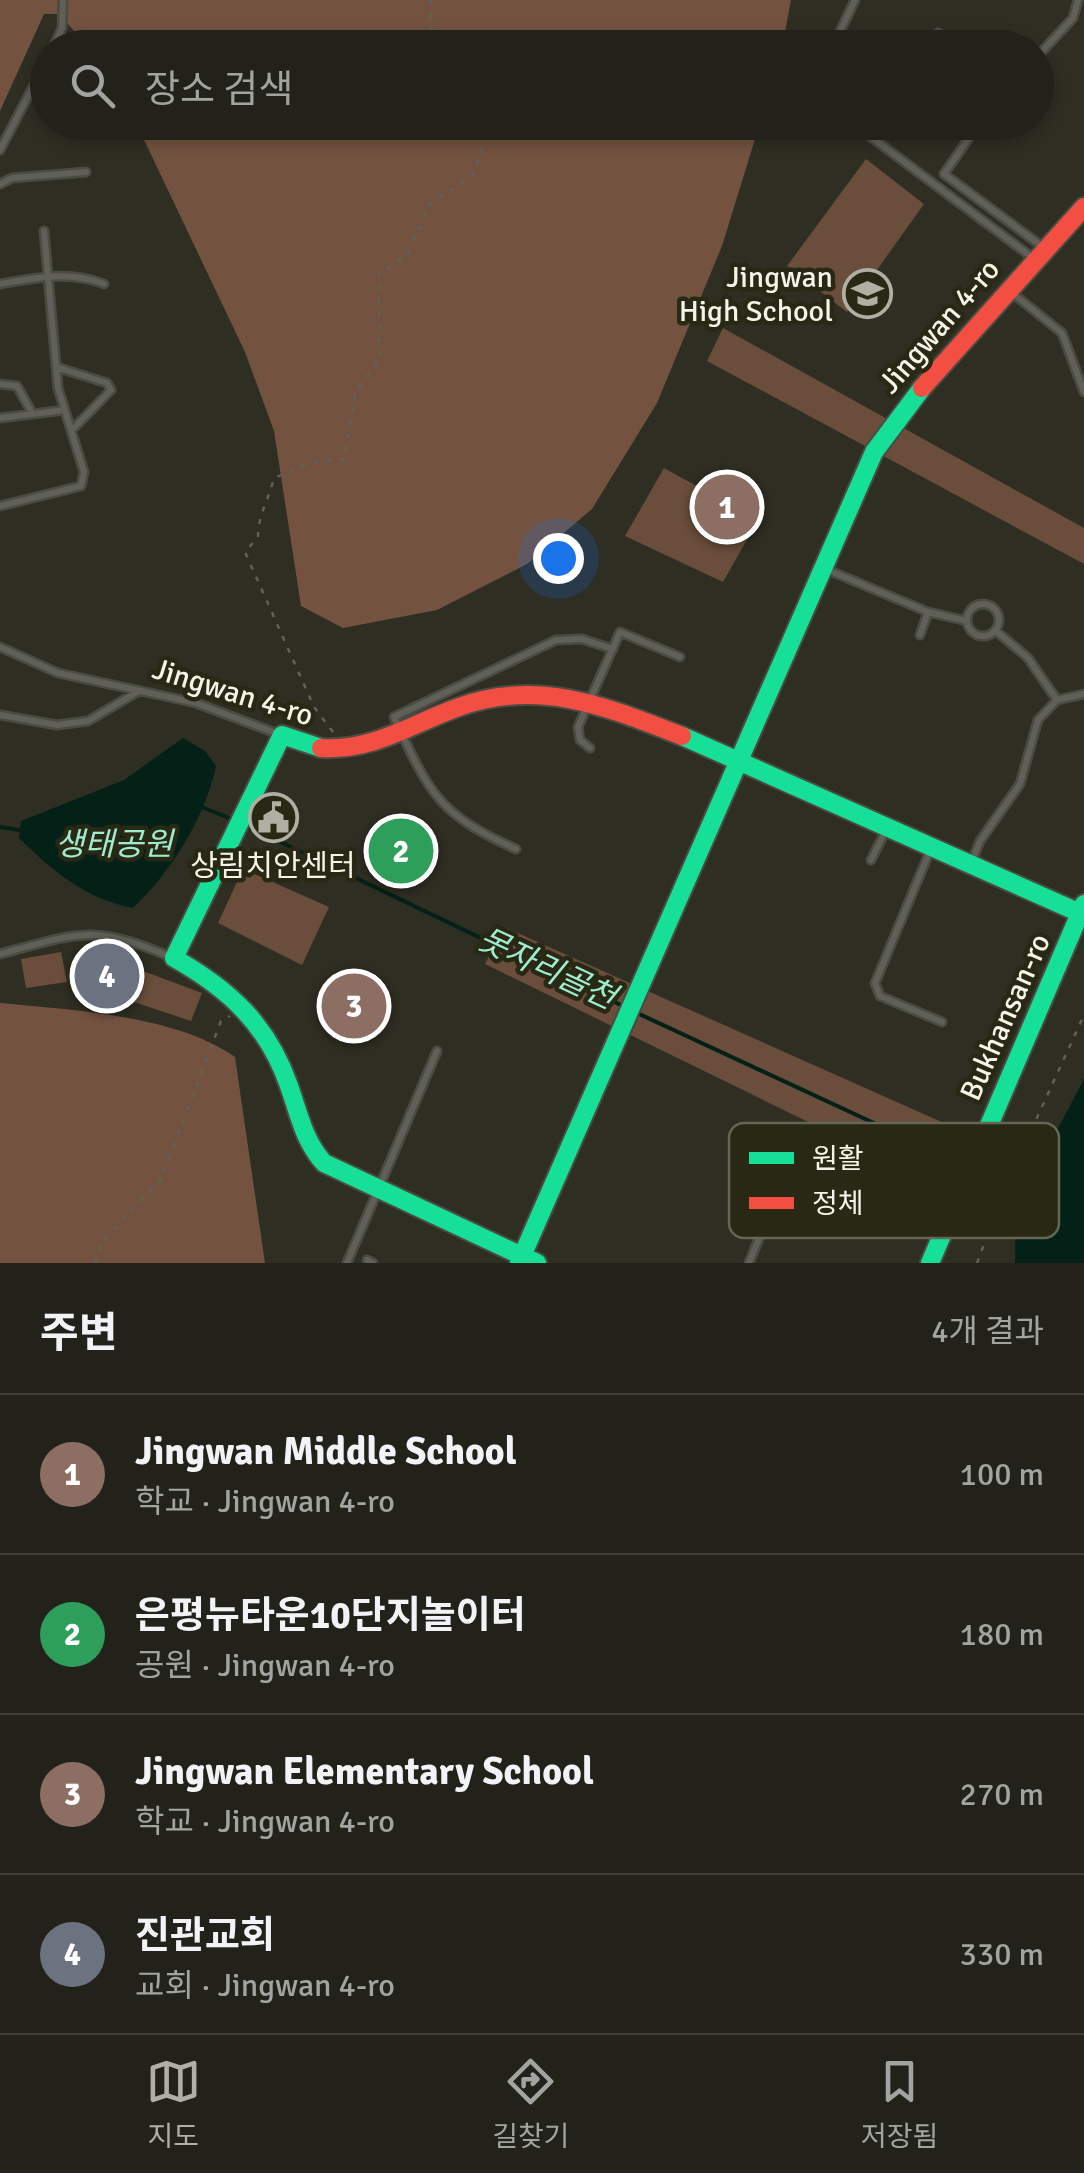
<!DOCTYPE html>
<html lang="ko">
<head>
<meta charset="utf-8">
<style>
  body { margin:0; font-family:Signika,"Noto Sans KR",sans-serif; background:#2a2a23; color:#f1f3f6 }
  .you { position:absolute; left:558px; top:558px; width:35px; height:35px; margin:-25px; border:8px solid #fff; border-radius:50%; background:#1a73e8; box-shadow:0 0 0 15px #1a73e833 }
  .badge { display:grid; place-items:center; width:65px; height:65px; border-radius:50%; background:#afafa4; color:#fff; font-size:32px; font-weight:700 }
  .pin { position:absolute; translate:-50% -50%; border:5px solid #fff; box-shadow:0 2px 10px #0006 }
  .list { margin:0; padding:0; list-style:none }
  h2 { display:flex; justify-content:space-between; align-items:center; height:130px; margin:0; padding:0 40px; font-size:42px }
  h2 small { font-size:32px; font-weight:400; color:#a2a4a2 }
  .list li { display:grid; grid-template-columns:65px 1fr auto; gap:30px; align-items:center; box-sizing:border-box; height:160px; padding:0 40px; border-top:2px solid #3f3f39 }
  .list b { display:block; font-size:38px; white-space:nowrap }
  .list p { margin:0; font-size:32px; white-space:nowrap; color:#a2a4a2 }
  .list em { font-size:32px; font-style:normal; color:#a2a4a2 }
  .icon { flex:none; width:55px; height:55px; fill:none; stroke:currentColor; stroke-width:2; stroke-linecap:round; stroke-linejoin:round }
  .map { position:relative; flex:none; width:1084px; height:1263px; overflow:hidden }
  .search { position:absolute; background:#22221a; box-shadow:0 5px 15px #0003; left:30px; right:30px; top:30px; height:110px; display:flex; align-items:center; gap:25px; box-sizing:border-box; padding:0 35px; border-radius:55px; color:#a2a4a2; font-size:38px }
  .sheet { height:770px; background:#22221a }
  nav { display:flex; justify-content:space-around; align-items:center; box-sizing:border-box; height:140px; border-top:2px solid #3f3f39; background:#22221a; font-size:28px; color:#a2a4a2 }
  nav a { display:grid; justify-items:center; gap:5px }
  nav .on { color:#afafa4 }
  .map>svg:first-child { display:block }
  .green { fill:#6a4d3b }
  .forest { fill:#735340 }
  .water { fill:#042117 }
  .lines { fill:none; stroke-linecap:round; stroke-linejoin:round }
  .stream { stroke:#042117; stroke-width:4 }
  .lane-casing { stroke:#4a4b41; stroke-width:11 }
  .fast-casing { stroke:#4a4b41; stroke-width:22 }
  .jam-casing { stroke:#4a4b41; stroke-width:22 }
  .path { stroke:#606159; stroke-width:2.5; stroke-dasharray:5 8; stroke-linecap:butt }
  .lane { stroke:#606058; stroke-width:6 }
  .fast { stroke:#16e098; stroke-width:18 }
  .jam { stroke:#f24e42; stroke-width:18 }
  .labels { text-anchor:middle; stroke-width:9; stroke-linejoin:round; paint-order:stroke }
  .poi-label { font-size:30px; fill:#f4f5e9; stroke:#282815; text-anchor:end }
  .street-label { font-size:30px; fill:#f4f5e9; stroke:#282815 }
  .water-label { font-size:32px; font-style:italic; fill:#9eedcf; stroke:#282815 }
  .key { fill:#282815; stroke:#656655; stroke-width:2.5 }
  .key-label { font-size:28px; fill:#f4f5e9 }
</style>
</head>
<body>
<div class="map">
<svg width="1084" height="1263" viewBox="0 0 1084 1263">
  <rect width="100%" height="100%" fill="#2e2e23"/>
  <path class="green" d="M866,159L924,204L847,312L787,266Z
    M723,328L1084,528V564L707,361Z
    M664,468L758,520L723,582L625,536Z
    M243,869L329,907L302,965L218,923Z
    M504,927L953,1127L929,1181L485,964Z
    M61,952L67,982L26,988L21,959Z
    M143,971L202,993L191,1021L131,1001Z"/>
  <path class="forest" d="M0,0H791L782,48H89L59,14H44L0,111Z
    M136,123H760L722,246L657,403L592,509L527,564L437,610L343,628L301,606L274,431L245,352Z
    M0,1003C71,1010 176,1015 235,1057L265,1263H0Z"/>
  <path class="water" d="M183,738L205,751L216,766C205,818 171,872 133,908C84,898 54,872 19,838L21,821L124,780Z
    M1084,1079V1263H1015L1016,1208Z"/>
  <g class="lines">
    <path class="stream" d="M202,807L234,820
      M243,824L627,1008
      M0,827L25,831
      M635,1012L919,1144"/>
    <defs>
      <path id="lane" d="M938,33L966,48
        M53,48L62,28L63,0
        M832,48L855,0
        M1036,58L1073,18L1078,0
        M851,122L1033,258
        M980,122L944,174L1043,247
        M0,150L48,58
        M0,184L12,178L86,172
        M0,284C36,278 69,270 104,284
        M1011,292L1062,333L1084,392
        M56,367L107,383L111,390L72,430
        M0,384L17,386L31,411
        M0,418L65,410
        M0,506L81,486L84,472L58,388L44,231
        M828,570L928,612L967,621
        M967 620a16 16 0 1 1 32 0a16 16 0 1 1-32 0Z
        M995,630L1028,658L1057,700
        M920,635L928,612
        M0,647L58,673L196,703L281,735
        M0,715L57,725L88,721L139,691
        M590,748L580,740L578,727L620,632L680,657
        M932,846L875,983L880,996L942,1022
        M516,849C438,814 429,793 394,717L556,640L582,639L613,649
        M871,860L888,826
        M972,861L980,841L1020,784L1038,720L1057,700L1084,694
        M0,954C81,932 94,924 173,958
        M367,1260L373,1263
        M347,1263L437,1051
        M749,1263L773,1204L802,1200L840,1216"/>
      <path id="fast" d="M682,736L1080,913
        M321,748L282,735L174,958C229,989 268,1025 289,1086C299,1114 304,1141 324,1163L537,1263
        M519,1263L874,452L922,388
        M930,1263L1084,904"/>
      <path id="jam" d="M922,388L1084,207
        M321,748C374,751 411,724 459,707C539,678 607,707 682,736"/>
    </defs>
    <use href="#lane" class="lane-casing"/>
    <use href="#fast" class="fast-casing"/>
    <use href="#jam" class="jam-casing"/>
    <path class="path" d="M431,0V27L448,48
      M333,732L314,707L245,552L258,537C258,515 269,499 274,478L309,463L344,459L356,391L379,360V274L408,254L429,205L472,176L493,122
      M999,1145L1018,1156
      M95,1263L101,1243L161,1180L221,1021L230,1016
      M977,1263L1008,1181L1084,1015"/>
    <use href="#lane" class="lane"/>
    <use href="#fast" class="fast"/>
    <use href="#jam" class="jam"/>
  </g>
  <defs>
    <symbol id="school-ring" viewBox="-11 -11 22 22"><circle r="9.5" fill="#282815" stroke="#afafa4" stroke-width="1.5"/><path d="M0-5L7-2L0 1L-7-2ZM-4 1L0 2.5L4 1V4Q0 6-4 4Z" fill="#afafa4"/></symbol>
    <symbol id="civic-ring" viewBox="-11 -11 22 22"><circle r="9.5" fill="#282815" stroke="#afafa4" stroke-width="1.5"/><path d="M-.6-6.5H3V-4.5H.6V-3L4-1V1h2V6H-6V1h2V-1L-.6-3ZM-1.2 2.5V6h2.4V2.5Z" fill="#afafa4"/></symbol>
  </defs>
  <g fill-rule="evenodd">
    <use href="#school-ring" x="840" y="266" width="55" height="55"/>
    <use href="#civic-ring" x="246" y="790" width="55" height="55"/>
  </g>
  <g class="labels">
    <g class="poi-label">
      <text x="833" y="287">Jingwan<tspan x="833" dy="34">High School</tspan></text>
      <text x="273" y="876" text-anchor="middle">상림치안센터</text>
    </g>
    <g class="street-label">
      <text transform="translate(939 326) rotate(-49)" y="10">Jingwan 4-ro</text>
      <text transform="translate(233 692) rotate(17)" y="10">Jingwan 4-ro</text>
      <text transform="translate(1005 1017) rotate(-66)" y="10">Bukhansan-ro</text>
    </g>
    <g class="water-label">
      <text x="114" y="855">생태공원</text>
      <text transform="translate(547 968) rotate(25)" y="11">못자리골천</text>
    </g>
  </g>
  <rect x="729" y="1123" width="330" height="115" rx="15" class="key"/>
  <rect x="749" y="1152" width="45" height="12" fill="#16e098"/>
  <rect x="749" y="1197" width="45" height="12" fill="#f24e42"/>
  <g class="key-label">
    <text x="812" y="1168">원활</text>
    <text x="812" y="1213">정체</text>
  </g>
</svg>
<div class="you"></div>
<div class="pin badge" style="left:727px;top:507px;background:#8d6e63">1</div>
<div class="pin badge" style="left:401px;top:851px;background:#2e9e5b">2</div>
<div class="pin badge" style="left:354px;top:1006px;background:#8d6e63">3</div>
<div class="pin badge" style="left:107px;top:976px;background:#6b7280">4</div>
<div class="search"><svg class="icon" aria-label="search" viewBox="0 0 24 24"><circle cx="10" cy="10" r="6"/><path d="M15 15l6 6"/></svg>장소 검색</div>
</div>
<section class="sheet">
<h2>주변<small>4개 결과</small></h2>
<ul class="list">
<li><span class="badge" style="background:#8d6e63">1</span><div><b>Jingwan Middle School</b><p>학교 · Jingwan 4-ro</p></div><em>100 m</em></li>
<li><span class="badge" style="background:#2e9e5b">2</span><div><b>은평뉴타운10단지놀이터</b><p>공원 · Jingwan 4-ro</p></div><em>180 m</em></li>
<li><span class="badge" style="background:#8d6e63">3</span><div><b>Jingwan Elementary School</b><p>학교 · Jingwan 4-ro</p></div><em>270 m</em></li>
<li><span class="badge" style="background:#6b7280">4</span><div><b>진관교회</b><p>교회 · Jingwan 4-ro</p></div><em>330 m</em></li>
</ul>
</section>
<nav>
<a class="on"><svg class="icon" aria-label="map" viewBox="0 0 24 24"><path d="M3 6l6-2 6 2 6-2v14l-6 2-6-2-6 2zM9 4v14M15 6v14"/></svg>지도</a>
<a><svg class="icon" aria-label="directions" viewBox="0 0 24 24"><path d="M12 3l9 9-9 9-9-9zM9 14v-3h6M13 9l2 2-2 2"/></svg>길찾기</a>
<a><svg class="icon" aria-label="saved" viewBox="0 0 24 24"><path d="M7 4h10v16l-5-4-5 4z"/></svg>저장됨</a>
</nav>
</body>
</html>
